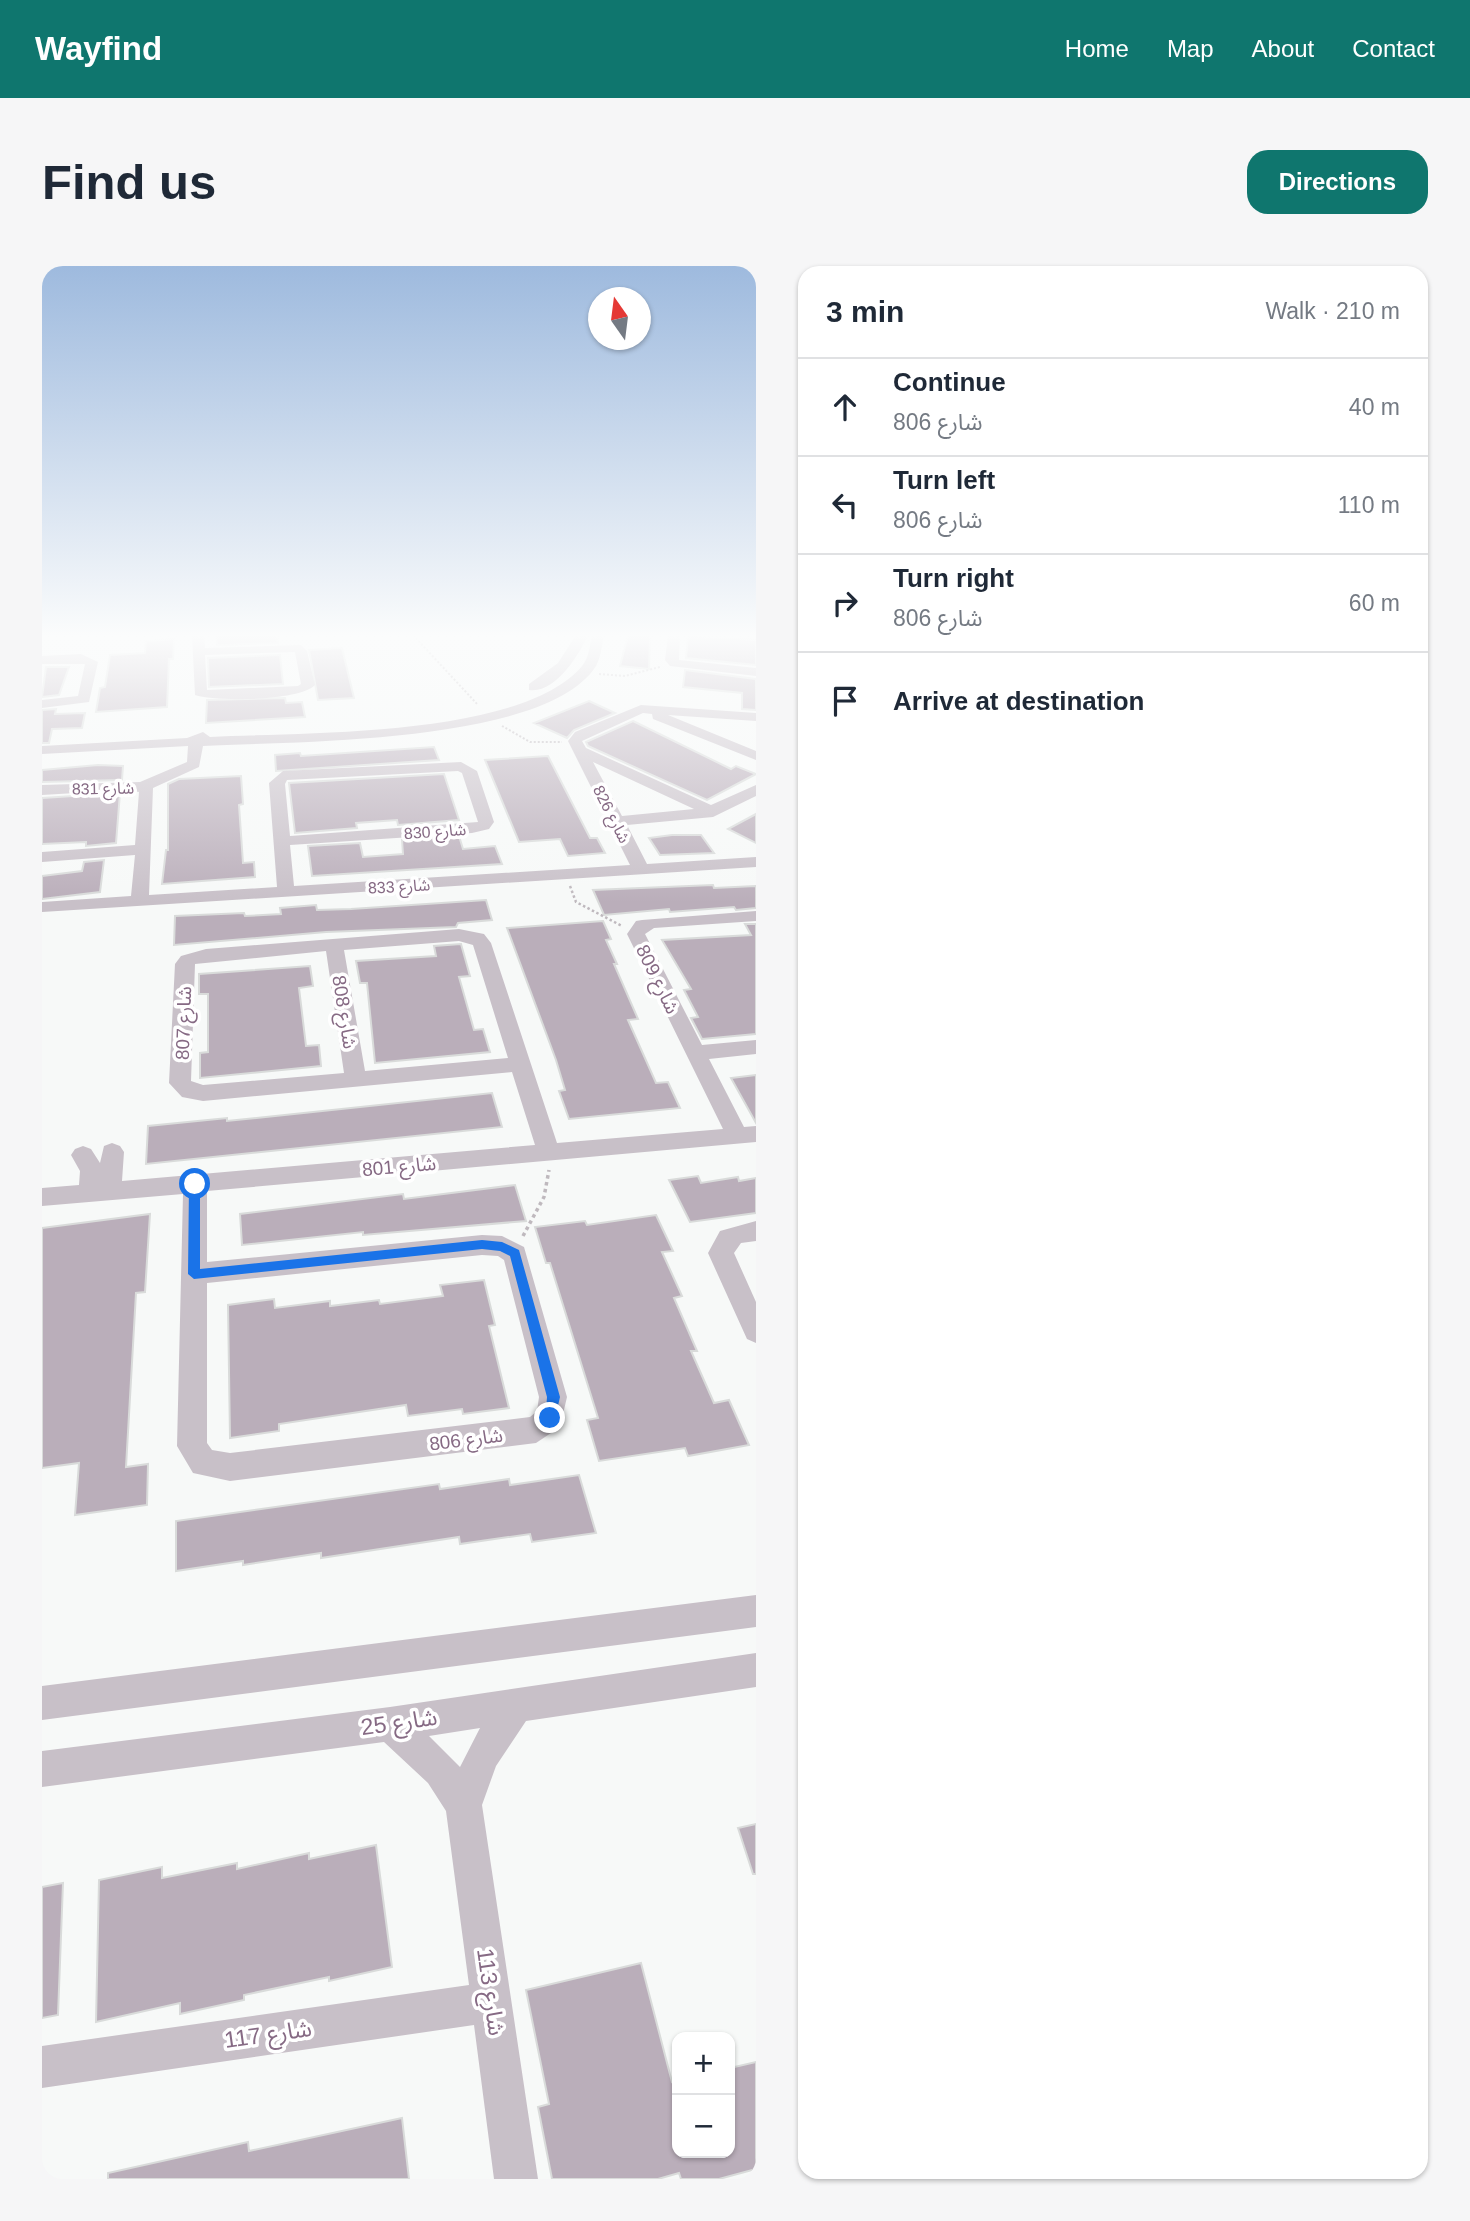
<!DOCTYPE html>
<html lang="en">
<head>
<meta charset="utf-8">
<style>
  body { margin:0; font-family:Helvetica,"Noto Sans Arabic",sans-serif; background:#f6f6f7; color:#1f2937 }
  .controls { position:absolute; right:21px; bottom:21px; display:grid; overflow:hidden; border-radius:14px; box-shadow:0 2px 5px #0004 }
  .controls button { width:63px; height:63px; display:grid; place-items:center; padding:0; border:0; border-bottom:2px solid #e0e1e3; background:#fff; color:#1f2937; font:35px sans-serif }
  .compass { position:absolute; left:546px; top:21px; width:63px; height:63px; border-radius:50%; background:#fff; box-shadow:0 2px 5px #0004; rotate:346deg }
  .stop { position:absolute; width:21px; height:21px; margin:-16px; border:5px solid #1a73e8; border-radius:50%; background:#fff }
  .stop.end { background:#1a73e8; border-color:#fff; box-shadow:0 2px 7px #0008 }
  .list { margin:0; padding:0; list-style:none }
  h2 { display:flex; justify-content:space-between; align-items:center; height:91px; margin:0; padding:0 28px; font-size:30px }
  h2 small { font-size:23px; font-weight:400; color:#747a83 }
  .list li { display:grid; grid-template-columns:46px 1fr auto; gap:21px; align-items:center; box-sizing:border-box; height:98px; padding:0 28px; border-top:2px solid #e0e1e3 }
  .list b { display:block; font-size:26px; white-space:nowrap }
  .list p { margin:0; font-size:23px; white-space:nowrap; color:#747a83 }
  .list em { font-size:23px; font-style:normal; color:#747a83 }
  .icon { flex:none; width:38px; height:38px; fill:none; stroke:currentColor; stroke-width:2; stroke-linecap:round; stroke-linejoin:round }
  .map { position:relative; flex:none; width:714px; height:1913px; overflow:hidden; border-radius:21px }
  header { display:flex; align-items:center; gap:42px; box-sizing:border-box; height:98px; padding:0 35px; background:#0f766e; color:#fff }
  header strong { font-size:33px }
  nav { display:flex; gap:38px; margin-inline-start:auto; font-size:24px }
  .intro { display:flex; align-items:center; justify-content:space-between; box-sizing:border-box; height:168px; padding:0 42px }
  h1 { margin:0; font-size:49px }
  .button { padding:18px 32px; border-radius:21px; background:#0f766e; color:#fff; font-size:24px; font-weight:700 }
  main { display:flex; gap:42px; padding:0 42px }
  aside { flex:1; background:#fff; border-radius:21px; box-shadow:0 2px 5px #0004 }
  .map>svg:first-child { display:block }
  .building { fill:#baaeba; stroke:#d9dbda; stroke-width:2 }
  .lines { fill:none; stroke-linecap:round; stroke-linejoin:round }
  .path-far2 { stroke:#bfb9be; stroke-width:2; stroke-dasharray:2 2; stroke-linecap:butt }
  .path-far1 { stroke:#bfb9be; stroke-width:2.5; stroke-dasharray:2.5 2.5; stroke-linecap:butt }
  .path { stroke:#bfb9be; stroke-width:3.5; stroke-dasharray:3.5 3.5; stroke-linecap:butt }
  .minor { fill:#c8c0c8; fill-rule:evenodd }
  .route { fill:#1a73e8 }
  .labels { text-anchor:middle; stroke-width:7; stroke-linejoin:round; paint-order:stroke }
  .far-street-label { font-size:16px; fill:#866a84; stroke:#fff }
  .street-label { font-size:19px; fill:#866a84; stroke:#fff }
  .near-street-label { font-size:23px; fill:#866a84; stroke:#fff }
</style>
</head>
<body>
<header>
<strong>Wayfind</strong>
<nav><a>Home</a><a>Map</a><a>About</a><a>Contact</a></nav>
</header>
<div class="intro"><h1>Find us</h1><a class="button">Directions</a></div>
<main>
<div class="map">
<svg width="714" height="1913" viewBox="0 0 714 1913">
  <rect width="100%" height="100%" fill="#f7f9f8"/>
  <path class="building" d="M174,369H235L236,377L175,379Z
    M586,369H608L607,403L578,400Z
    M646,369L714,374V399L644,392Z
    M132,373L131,393H127L125,441L54,446L58,422L63,421L68,389L103,387L104,375Z
    M300,382L312,432L276,434L267,384Z
    M238,389L241,418L167,421L166,392Z
    M4,401H27L17,429L0,431Z
    M643,404L714,413V444L700,443V427L641,421Z
    M243,432L244,437L260,436L263,451L164,457L165,434Z
    M547,435L573,447L532,464L525,472L492,457Z
    M14,443L13,448L43,447L40,462L10,463L7,477H0V444Z
    M591,455L689,503L694,500L714,508L665,534L546,480L544,476Z
    M392,481L397,494L234,505L233,489L258,487L259,490Z
    M506,490L548,572H555L563,587L526,590L518,573L477,576L443,494Z
    M56,499L81,500L80,514L0,516V504Z
    M402,508L417,554L356,559L355,554L314,557L315,562L253,567L247,517Z
    M199,510L201,538L197,539L201,597L212,596L213,611L120,618L124,584H126V518L137,513Z
    M78,527L74,577L44,580V576L0,578V532Z
    M714,548V577L686,563Z
    M630,569H659L672,587L618,589L607,572Z
    M417,570L421,583L453,580L460,598L270,610L266,580L318,577L321,591L361,588L360,574Z
    M62,594L58,626L0,633V610L40,605L42,596Z
    M671,619L672,622L714,620V642L694,644L692,641L628,646L627,643L562,649L551,624Z
    M444,634L450,654L416,657L414,661L284,666L132,679L133,650L202,647L203,650L239,648L238,642L274,639L275,644L309,643Z
    M561,655L569,673L564,674L575,698H572L596,753L586,754L614,817L626,816L638,842L527,853L517,825L523,824L514,794L465,662Z
    M703,658H714V768L660,773L649,752L656,751L642,724L649,723L620,674L709,669Z
    M419,678L428,710L417,711L432,764L441,763L448,786L333,797L325,717H318L314,695L394,690L392,680Z
    M268,700L271,720L257,722L264,780L277,779L279,800L158,812V787L166,786V728H157V708Z
    M714,809V857L689,812Z
    M450,827L460,861L104,898L106,860L185,852V855Z
    M656,910L659,917L696,911L697,915L714,912V947L648,956L627,914Z
    M473,919L484,955L321,969V966L200,979L198,948L361,928L362,933Z
    M108,948L103,1026L94,1027L84,1201L106,1198L105,1239L33,1249L37,1197L0,1202V962Z
    M614,949L631,985L620,986L640,1030L632,1032L655,1085H649L672,1137L687,1134L707,1179L646,1190L643,1182L557,1195L545,1154L556,1152L508,997H504L493,961L543,955L545,959Z
    M442,1014L453,1059L447,1060L467,1142L421,1148L420,1143L366,1150L364,1139L237,1158V1165L188,1172L186,1039L232,1033L233,1042L288,1035V1040L337,1034L338,1038L401,1030L398,1019Z
    M537,1209L554,1267L490,1276L488,1268L418,1278L417,1271L279,1292V1287L201,1299V1295L134,1305V1255L397,1218L398,1223L467,1213L468,1219Z
    M714,1558V1608H711L696,1562Z
    M334,1579L350,1701L287,1715V1711L202,1729V1734L138,1748V1737L54,1756L57,1614L120,1601V1612L195,1597V1603L267,1587V1593Z
    M21,1617L16,1749L0,1752V1621Z
    M599,1697L630,1816L635,1815V1887H688V1802L714,1796V1903L677,1913H639L637,1907L616,1913H510L496,1841L507,1838L484,1724Z
    M360,1852L367,1913H66V1907L206,1876L207,1885Z"/>
  <g class="lines">
    <path class="path-far2" d="M371,369L436,439
      M557,408L583,410L618,401
      M460,460L488,476H520"/>
    <path class="path-far1" d="M528,620L534,636L580,660"/>
    <path class="path" d="M481,970L502,931L507,904"/>
    <path class="minor" d="M150,369H162L163,382L259,379L265,385L273,419C258,435 174,436 153,429ZM253,386L259,418L256,420L165,424L163,389Z
      M534,369H546C537,389 513,428 487,424V418L516,397Z
      M550,369H562C560,379 559,391 554,400C504,479 248,475 161,480L157,501L111,522L107,629L235,621L227,517L241,505L419,496L435,505L452,556L447,563L430,567L248,579L252,620L588,599L526,475L533,466L599,439L714,447V455L626,449L714,485V494L611,453L610,448L601,447L540,475L544,482L669,539L714,519V530L671,551L585,559L605,598L714,591V601L0,646V636L89,630L93,589L0,596V586L93,579L97,526L84,524L0,529V519L98,516L145,496L146,480L0,488V480L145,472L161,466L168,471C258,466 480,472 540,400C547,392 548,379 550,369ZM551,496L652,543L580,550ZM416,505L420,507L436,556L248,570L243,518L245,514Z
      M626,369H638L637,394L714,402V410L628,400L623,394Z
      M39,388L56,396L47,436L0,442V434L36,430L43,398H0V390Z
      M714,645V655L612,662L603,668L660,779L714,774V788L667,793L702,861L714,860V876L165,925V996L440,969L460,970L482,981L525,1131L518,1161L494,1177L188,1215L151,1207L135,1180L141,928L0,940V922L37,919L38,905L29,889L33,883L41,880L49,883L58,897L62,880L70,877L78,880L82,886L80,915L493,879L470,806L161,835L140,831L127,817L133,698L139,690L164,683L417,663L442,668L449,677L515,877L681,863L585,668L594,655L600,654ZM417,675L431,679L466,792L323,805L302,684ZM284,685L302,807L161,819L149,815L153,698ZM440,989L456,990L462,994L497,1131L495,1145L488,1151L188,1187L170,1184L165,1177V1017Z
      M714,955V975L699,977L692,987L714,1036V1077L705,1073L666,987L678,965Z
      M714,1329V1361L0,1454V1420Z
      M714,1387V1421L484,1455L454,1500L440,1539L496,1913H452L432,1759L0,1822V1780L427,1719L404,1545L386,1517L342,1476L0,1521V1485L348,1441ZM438,1462L418,1501L387,1470Z"/>
  </g>
  <linearGradient id="sky" x2="0" y2="1"><stop stop-color="#9ebade"/><stop offset="0.58" stop-color="#fbfcfc"/><stop offset="1" stop-color="#fbfcfc" stop-opacity="0"/></linearGradient>
  <rect width="714" height="637" fill="url(#sky)"/>
  <path class="route" d="M153,914L158,918V1003L440,974L460,976L477,984L518,1131L512,1157H503L505,1131L468,990L458,985L440,983L152,1013L146,1008L147,918Z"/>
  <g class="labels">
    <g class="far-street-label">
      <text transform="translate(61 522) rotate(-1)" y="6">شارع 831</text>
      <text transform="translate(570 548) rotate(63)" y="6">شارع 826</text>
      <text transform="translate(393 565) rotate(-4)" y="6">شارع 830</text>
      <text transform="translate(357 620) rotate(-3)" y="6">شارع 833</text>
    </g>
    <g class="street-label">
      <text transform="translate(616 713) rotate(64)" y="7">شارع 809</text>
      <text transform="translate(303 746) rotate(81)" y="7">شارع 808</text>
      <text transform="translate(141 757) rotate(-88)" y="7">شارع 807</text>
      <text transform="translate(357 900) rotate(-5)" y="7">شارع 801</text>
      <text transform="translate(424 1173) rotate(-7)" y="7">شارع 806</text>
    </g>
    <g class="near-street-label">
      <text transform="translate(357 1456) rotate(-8)" y="8">شارع 25</text>
      <text transform="translate(449 1726) rotate(82)" y="8">شارع 113</text>
      <text transform="translate(226 1768) rotate(-8)" y="8">شارع 117</text>
    </g>
  </g>
</svg>
<div class="controls">
<button>+</button>
<button>−</button>
</div>
<svg class="compass" viewBox="-18 -18 36 36"><path d="M0-13l5 13h-10z" fill="#e53935"/><path d="M0 13l5-13h-10z" fill="#747a83"/></svg>
<div class="stop" style="left:153px;top:918px"></div>
<div class="stop end" style="left:508px;top:1152px"></div>
</div>
<aside>
<h2>3 min<small>Walk · 210 m</small></h2>
<ul class="list">
<li><svg class="icon" aria-label="ahead" viewBox="0 0 24 24"><path d="M12 20V5M6 11l6-6 6 6"/></svg><div><b>Continue</b><p>شارع 806</p></div><em>40 m</em></li>
<li><svg class="icon" aria-label="left" viewBox="0 0 24 24"><path d="M17 20v-9H6M10 6l-5 5 5 5"/></svg><div><b>Turn left</b><p>شارع 806</p></div><em>110 m</em></li>
<li><svg class="icon" aria-label="right" viewBox="0 0 24 24"><path d="M7 20v-9h11M14 6l5 5-5 5"/></svg><div><b>Turn right</b><p>شارع 806</p></div><em>60 m</em></li>
<li><svg class="icon" aria-label="arrive" viewBox="0 0 24 24"><path d="M6 21V4h12l-3 4 3 4H6"/></svg><div><b>Arrive at destination</b></div></li>
</ul>
</aside>
</main>
</body>
</html>
